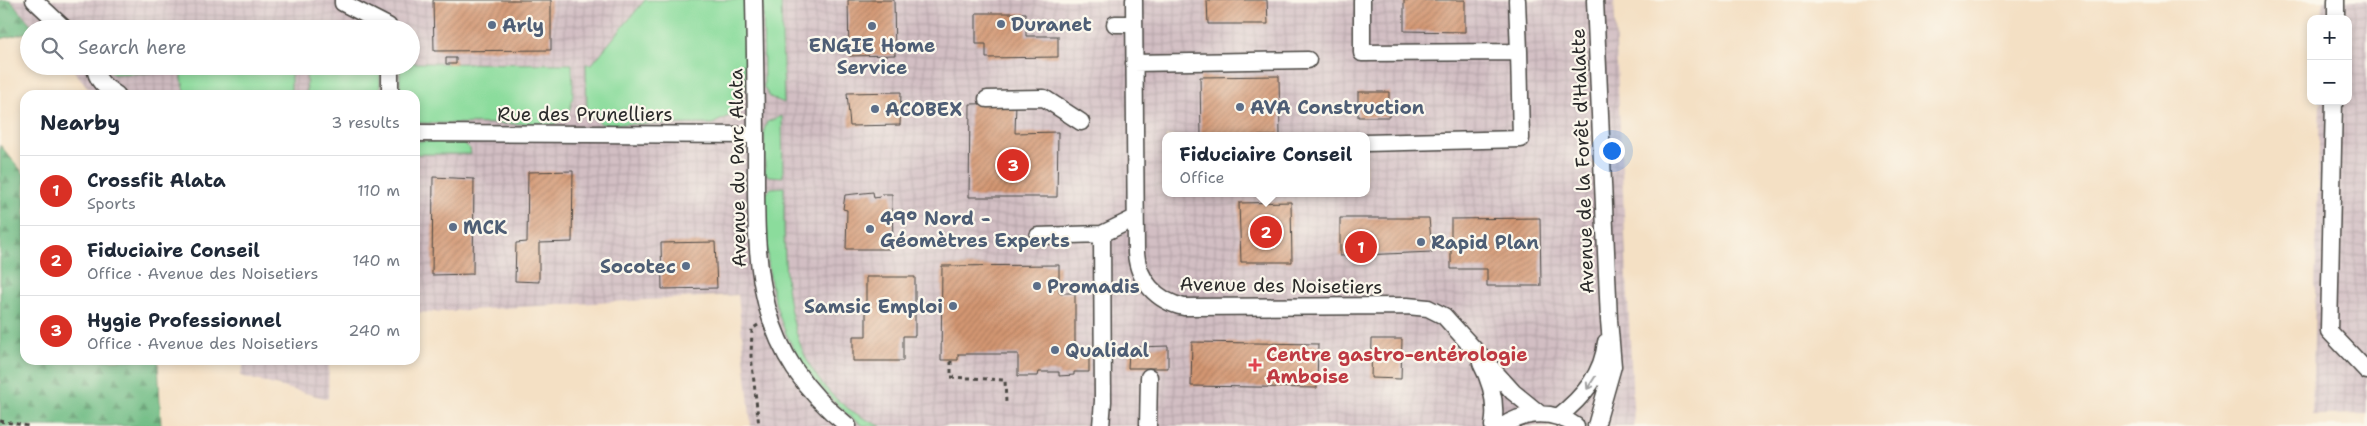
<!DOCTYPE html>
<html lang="en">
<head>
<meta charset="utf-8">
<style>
  body { margin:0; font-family:"Shantell Sans",sans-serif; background:#f2f2f3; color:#1f2937 }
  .controls { position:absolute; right:15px; top:15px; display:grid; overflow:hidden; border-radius:10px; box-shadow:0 2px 8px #0003 }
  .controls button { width:45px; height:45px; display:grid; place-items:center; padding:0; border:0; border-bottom:1px solid #e0e1e3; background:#fff; color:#1f2937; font:25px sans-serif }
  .you { position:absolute; left:1611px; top:150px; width:18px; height:18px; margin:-12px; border:4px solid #fff; border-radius:50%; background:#1a73e8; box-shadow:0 0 0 8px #1a73e833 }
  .badge { display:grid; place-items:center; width:32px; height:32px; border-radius:50%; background:#d93025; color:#fff; font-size:16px; font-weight:700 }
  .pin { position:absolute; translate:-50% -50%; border:2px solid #fff; box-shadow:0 1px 5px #0006 }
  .popup { position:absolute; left:1162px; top:132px; width:208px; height:65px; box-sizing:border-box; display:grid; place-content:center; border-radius:10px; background:#fff; filter:drop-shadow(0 1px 4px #0005); font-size:16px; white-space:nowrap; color:#747a83 }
  .popup b { font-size:19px; color:#1f2937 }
  .popup::after { content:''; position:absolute; left:50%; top:100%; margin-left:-10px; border:10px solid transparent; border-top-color:#fff }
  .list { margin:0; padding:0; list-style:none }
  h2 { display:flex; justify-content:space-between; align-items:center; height:65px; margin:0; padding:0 20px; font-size:21px }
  h2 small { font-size:16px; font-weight:400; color:#747a83 }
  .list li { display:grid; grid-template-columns:32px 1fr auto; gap:15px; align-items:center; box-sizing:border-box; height:70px; padding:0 20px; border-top:1px solid #e0e1e3 }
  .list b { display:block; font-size:19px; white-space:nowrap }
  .list p { margin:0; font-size:16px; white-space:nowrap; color:#747a83 }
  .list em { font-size:16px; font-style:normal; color:#747a83 }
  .icon { flex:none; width:28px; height:28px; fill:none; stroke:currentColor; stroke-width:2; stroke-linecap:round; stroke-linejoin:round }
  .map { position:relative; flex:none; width:2367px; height:426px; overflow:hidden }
  .search { position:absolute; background:#fff; box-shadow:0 2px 8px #0003; left:20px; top:20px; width:400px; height:55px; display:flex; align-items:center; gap:12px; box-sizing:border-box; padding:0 18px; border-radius:28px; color:#747a83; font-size:19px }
  .panel { position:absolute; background:#fff; box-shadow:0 2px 8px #0003; left:20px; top:90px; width:400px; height:275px; border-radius:15px }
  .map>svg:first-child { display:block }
  .industrial { fill:url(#industrial-grid); fill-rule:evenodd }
  .grass { fill:#8bdc9c; stroke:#5b8464 }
  .forest { fill:url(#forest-firs); stroke:#4e7458 }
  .building { fill:url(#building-hatch) }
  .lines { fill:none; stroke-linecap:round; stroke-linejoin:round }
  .minor-casing { stroke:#494642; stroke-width:19 }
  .path { stroke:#494642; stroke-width:3; stroke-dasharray:4 4; stroke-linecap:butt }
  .minor { stroke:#fff; stroke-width:16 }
  .oneway { stroke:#a0a0a0 }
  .service-dot { fill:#5c6f8a; stroke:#fbf7ec; stroke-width:2 }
  .health-dot { fill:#e0444e; stroke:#fbf7ec; stroke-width:2 }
  .labels { text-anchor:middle; stroke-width:4.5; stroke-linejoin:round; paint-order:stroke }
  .service-label { font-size:19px; font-weight:bold; fill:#4e5e75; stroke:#fbf7ec; text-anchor:start }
  .street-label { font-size:19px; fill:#2b2b2b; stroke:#fbf7ec }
  .health-label { font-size:19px; font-weight:bold; fill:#be3a42; stroke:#fbf7ec; text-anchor:start }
</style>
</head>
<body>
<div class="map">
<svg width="2367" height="426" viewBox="0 0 2367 426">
  <defs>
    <pattern id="industrial-grid" width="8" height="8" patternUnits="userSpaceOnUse" patternTransform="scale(1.25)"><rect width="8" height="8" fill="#d2bec3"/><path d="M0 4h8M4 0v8" fill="none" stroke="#b4a3a8"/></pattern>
    <pattern id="forest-firs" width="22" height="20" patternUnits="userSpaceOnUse" patternTransform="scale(1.25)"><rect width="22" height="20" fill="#70bc84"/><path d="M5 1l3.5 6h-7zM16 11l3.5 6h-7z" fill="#5c996c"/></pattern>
    <pattern id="building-hatch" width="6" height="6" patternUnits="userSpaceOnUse" patternTransform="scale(1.25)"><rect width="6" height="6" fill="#d39672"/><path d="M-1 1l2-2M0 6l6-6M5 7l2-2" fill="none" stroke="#ab7b5e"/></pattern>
  </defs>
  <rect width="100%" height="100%" fill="#fbf7ec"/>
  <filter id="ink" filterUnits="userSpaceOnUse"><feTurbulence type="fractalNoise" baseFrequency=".02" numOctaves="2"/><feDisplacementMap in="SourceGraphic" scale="10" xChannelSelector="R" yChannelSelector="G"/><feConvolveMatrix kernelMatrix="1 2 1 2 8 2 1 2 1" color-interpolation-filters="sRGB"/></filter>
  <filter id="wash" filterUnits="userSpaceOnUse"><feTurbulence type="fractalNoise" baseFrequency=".0096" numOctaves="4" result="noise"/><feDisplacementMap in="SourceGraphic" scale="20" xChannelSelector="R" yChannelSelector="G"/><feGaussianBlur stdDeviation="1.12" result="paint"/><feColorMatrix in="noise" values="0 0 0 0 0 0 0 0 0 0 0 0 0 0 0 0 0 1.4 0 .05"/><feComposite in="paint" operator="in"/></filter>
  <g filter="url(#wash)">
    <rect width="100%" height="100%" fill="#f4e0c4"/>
    <path class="industrial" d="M10,0H1614L1634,426H751L738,295L415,313V95H94L70,66H411V29H35ZM1166,136H1366V193H1166Z
      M2323,0H2367V414L2312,415L2320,101H2348V19H2322Z
      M245,360H329L328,399L240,376Z"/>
    <path class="grass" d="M645,0H745L746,84L742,101L737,112L712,124H602L593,118L587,110L586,64H592Z
      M763,0H781L784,103L770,97L764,88Z
      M411,63L572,64C572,85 579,116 554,124L421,123L415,121V95H400V66H411Z
      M105,66H291V95H186L180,72L113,74Z
      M306,66H380V95H307Z
      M782,116L783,177L769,176L765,173L764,130L767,122Z
      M415,141H462L470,149L471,154H415Z
      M784,187C784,278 779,386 881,426C876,426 870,426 865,426C853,422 839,406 830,397C771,337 766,275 764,195L771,188Z"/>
    <path class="forest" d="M0,0H10L35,29H29V32L0,39Z
      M0,145L25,175V360H158L161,426H0Z"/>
    <g id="blocks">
      <path class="building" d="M433,0H551V50L434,51Z
        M848,0H894L895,55L849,56Z
        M1207,0H1267L1268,24H1208Z
        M1404,0H1465V32L1404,31Z
        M976,13H1026V36H1058V57L986,58V44H976Z
        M446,58H456V64H446Z
        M1279,76L1280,136H1201L1200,77Z
        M901,92L900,125L850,126L847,93Z
        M1358,92H1389V117H1358Z
        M1016,103L1015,133L1058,132L1057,197H969L970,104Z
        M573,171L572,242L539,243V282L515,281L516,243L527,242L528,172Z
        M433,177L474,179L473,274L432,275Z
        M873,192L874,198L880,197L882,194H892L893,249H846L847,210L843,209L845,195Z
        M1291,202L1292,262H1241L1239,203Z
        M1340,218H1429L1432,252L1340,256Z
        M1540,218L1541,286H1487V269H1451V219Z
        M715,242L717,288L662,289L661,243Z
        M1059,265V293H1075V352H1089V372H1074V375L1059,376V372H1039L1038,376H1018V354H958V360H941L942,266Z
        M866,277H915V336H903V361H853V336H866Z
        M1372,339H1402L1401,379L1371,378Z
        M1192,342L1318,344L1317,388L1191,386Z
        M1168,346V368H1128L1129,351H1136V347Z"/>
    </g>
  </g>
  <g filter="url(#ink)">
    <use href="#blocks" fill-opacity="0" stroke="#494642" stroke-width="1"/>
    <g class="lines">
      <defs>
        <path id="minor" d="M34,0L65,29
          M343,0V3L388,26V29
          M754,0C755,51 756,101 756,152C756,264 752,350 848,426
          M1134,0L1136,253C1138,280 1156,301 1184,307L1407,306L1428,308L1444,316L1513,392L1540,414
          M1362,0V53L1519,52L1517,0
          M1595,0L1609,320L1613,366L1596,426
          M2336,19V0
          M1115,24H1134
          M1134,63L1308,60
          M95,66C96,81 105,87 117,95
          M390,66V95
          M987,99L1044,98L1081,122
          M2334,101L2329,331L2367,371
          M415,133L756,135
          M1366,143L1521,139L1519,52
          M1038,236L1102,234
          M1481,363C1491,382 1497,404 1493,426
          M1558,417C1583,397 1603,374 1606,342
          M1101,426L1103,401L1102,234L1135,218
          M1148,426L1149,377
          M1503,426C1526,411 1553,410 1576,426"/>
      </defs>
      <use href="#minor" class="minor-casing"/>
      <path class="path" d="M758,325L752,329L751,356L759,426
        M951,361V377L1005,380L1006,403
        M0,421L28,426"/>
      <use href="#minor" class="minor"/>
    </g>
    <defs><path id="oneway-shaft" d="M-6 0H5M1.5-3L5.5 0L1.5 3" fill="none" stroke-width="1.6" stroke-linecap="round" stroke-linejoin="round" transform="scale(1.25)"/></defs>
    <use class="oneway" href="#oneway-shaft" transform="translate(1591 383) rotate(123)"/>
  </g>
  <g class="service-dot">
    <circle cx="1001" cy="24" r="5"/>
    <circle cx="492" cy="25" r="5"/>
    <circle cx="872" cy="26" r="5"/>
    <circle cx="1240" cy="107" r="5"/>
    <circle cx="875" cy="109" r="5"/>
    <circle cx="453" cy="227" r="5"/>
    <circle cx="870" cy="229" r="5"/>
    <circle cx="1421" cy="242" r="5"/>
    <circle cx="686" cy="266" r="5"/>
    <circle cx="1037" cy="286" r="5"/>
    <circle cx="953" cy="306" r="5"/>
    <circle cx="1055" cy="350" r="5"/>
  </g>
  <path class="health-dot" d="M1252.5 357.5h5v5h5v5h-5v5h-5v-5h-5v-5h5z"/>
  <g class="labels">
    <g class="service-label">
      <text x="1011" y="31">Duranet</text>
      <text x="502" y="32">Arly</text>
      <text x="872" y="52" text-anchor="middle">ENGIE Home<tspan x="872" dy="22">Service</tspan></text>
      <text x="1250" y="114">AVA Construction</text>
      <text x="885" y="116">ACOBEX</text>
      <text x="880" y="225">49° Nord -<tspan x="880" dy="22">Géomètres Experts</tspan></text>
      <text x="463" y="234">MCK</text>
      <text x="1431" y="249">Rapid Plan</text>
      <text x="676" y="273" text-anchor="end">Socotec</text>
      <text x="1047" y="293">Promadis</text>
      <text x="943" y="313" text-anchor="end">Samsic Emploi</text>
      <text x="1065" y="357">Qualidal</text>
    </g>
    <g class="street-label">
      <text x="585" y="121">Rue des Prunelliers</text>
      <text transform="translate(1582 161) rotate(-92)" y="7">Avenue de la Forêt d'Halatte</text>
      <text transform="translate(737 168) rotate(-91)" y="7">Avenue du Parc Alata</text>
      <text transform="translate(1281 285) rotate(1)" y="7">Avenue des Noisetiers</text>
    </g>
    <g class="health-label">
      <text x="1266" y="361">Centre gastro-entérologie<tspan x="1266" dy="22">Amboise</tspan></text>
    </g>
  </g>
</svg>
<div class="controls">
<button>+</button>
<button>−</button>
</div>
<div class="you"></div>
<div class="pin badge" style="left:1361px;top:247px">1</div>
<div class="pin badge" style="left:1266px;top:232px">2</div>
<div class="popup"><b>Fiduciaire Conseil</b>Office</div>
<div class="pin badge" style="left:1013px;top:165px">3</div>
<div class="search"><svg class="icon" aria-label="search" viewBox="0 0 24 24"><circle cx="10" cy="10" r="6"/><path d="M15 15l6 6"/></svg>Search here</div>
<section class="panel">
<h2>Nearby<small>3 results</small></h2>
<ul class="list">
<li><span class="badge">1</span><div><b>Crossfit Alata</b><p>Sports</p></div><em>110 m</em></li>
<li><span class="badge">2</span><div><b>Fiduciaire Conseil</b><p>Office · Avenue des Noisetiers</p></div><em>140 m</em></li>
<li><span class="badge">3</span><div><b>Hygie Professionnel</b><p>Office · Avenue des Noisetiers</p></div><em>240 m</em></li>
</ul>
</section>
</div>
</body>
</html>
